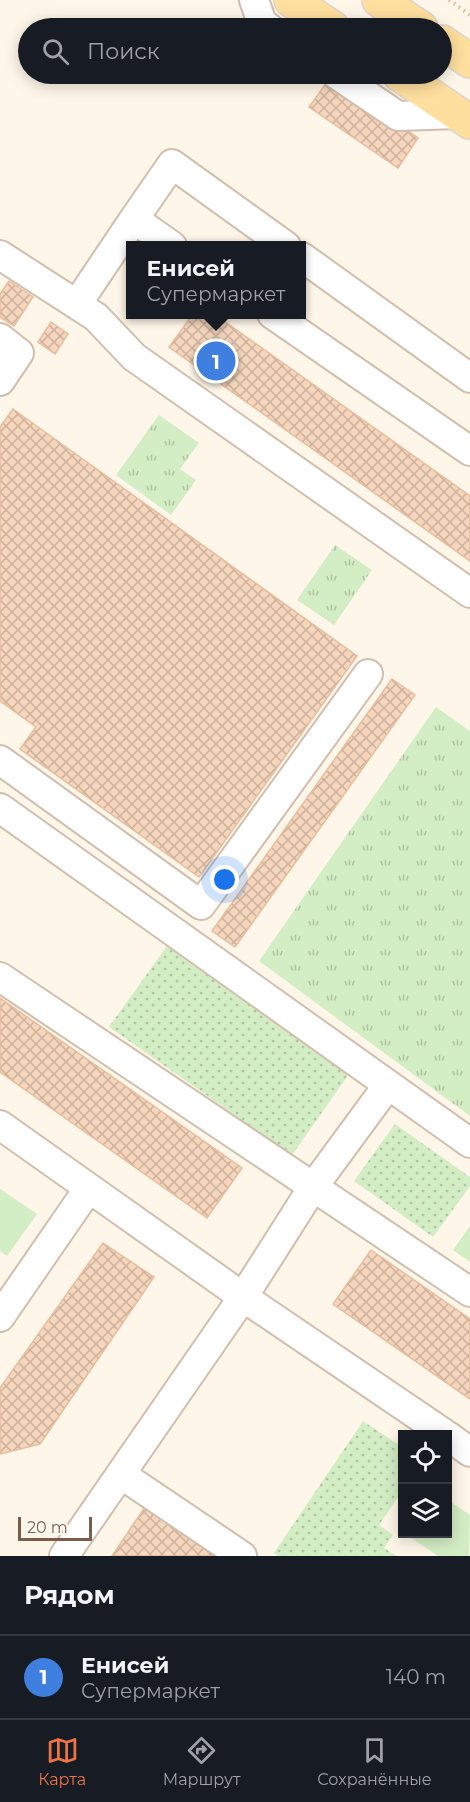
<!DOCTYPE html>
<html lang="ru">
<head>
<meta charset="utf-8">
<style>
  body { margin:0; font-family:Montserrat,sans-serif; background:#242831; color:#f1f3f6 }
  .controls { position:absolute; right:18px; bottom:18px; display:grid; overflow:hidden; border-radius:0px; box-shadow:0 3px 15px #0003 }
  .controls button { width:54px; height:54px; display:grid; place-items:center; padding:0; border:0; border-bottom:2px solid #363941; background:#171b24; color:#f1f3f6; font:30px sans-serif }
  .scale { position:absolute; left:18px; bottom:15px; width:74px; box-sizing:border-box; padding-left:6px; border:3px solid #7b5d49; border-top:0; font-size:16px; line-height:21px; white-space:nowrap; color:#7b5d49; -webkit-text-stroke:4px #fffaf0; paint-order:stroke }
  .you { position:absolute; left:225px; top:880px; width:21px; height:21px; margin:-15px; border:4px solid #fff; border-radius:50%; background:#1a73e8; box-shadow:0 0 0 9px #1a73e833 }
  .badge { display:grid; place-items:center; width:39px; height:39px; border-radius:50%; background:#f07345; color:#fff; font-size:20px; font-weight:700 }
  .pin { position:absolute; translate:-50% -50%; border:3px solid #fff; box-shadow:0 2px 6px #0006 }
  .popup { position:absolute; left:126px; top:241px; width:180px; height:78px; box-sizing:border-box; display:grid; place-content:center; border-radius:0px; background:#171b24; filter:drop-shadow(0 2px 4px #0005); font-size:20px; white-space:nowrap; color:#9ea1a6 }
  .popup b { font-size:22px; color:#f1f3f6 }
  .popup::after { content:''; position:absolute; left:50%; top:100%; margin-left:-12px; border:12px solid transparent; border-top-color:#171b24 }
  .list { margin:0; padding:0; list-style:none }
  h2 { display:flex; justify-content:space-between; align-items:center; height:78px; margin:0; padding:0 24px; font-size:26px }
  h2 small { font-size:20px; font-weight:400; color:#9ea1a6 }
  .list li { display:grid; grid-template-columns:39px 1fr auto; gap:18px; align-items:center; box-sizing:border-box; height:84px; padding:0 24px; border-top:2px solid #363941 }
  .list b { display:block; font-size:22px; white-space:nowrap }
  .list p { margin:0; font-size:20px; white-space:nowrap; color:#9ea1a6 }
  .list em { font-size:20px; font-style:normal; color:#9ea1a6 }
  .icon { flex:none; width:33px; height:33px; fill:none; stroke:currentColor; stroke-width:2; stroke-linecap:round; stroke-linejoin:round }
  .map { position:relative; flex:none; width:470px; height:1556px; overflow:hidden }
  .search { position:absolute; background:#171b24; box-shadow:0 3px 15px #0003; left:18px; right:18px; top:18px; height:66px; display:flex; align-items:center; gap:15px; box-sizing:border-box; padding:0 21px; border-radius:33px; color:#9ea1a6; font-size:22px }
  .sheet { height:162px; background:#171b24 }
  nav { display:flex; justify-content:space-around; align-items:center; box-sizing:border-box; height:84px; border-top:2px solid #363941; background:#171b24; font-size:16px; color:#9ea1a6 }
  nav a { display:grid; justify-items:center; gap:3px }
  nav .on { color:#f07345 }
  .map>svg:first-child { display:block }
  .grass { fill:url(#grass-tufts) }
  .park { fill:url(#park-dots) }
  .pitch { fill:#d3edc4 }
  .building { fill:url(#building-cross-hatch); stroke:#e9bd9c; stroke-width:1.5 }
  .lines { fill:none; stroke-linecap:round; stroke-linejoin:round }
  .minor-casing { stroke:#d2beac; stroke-width:32 }
  .major-casing { stroke:#ddd5d0; stroke-width:36 }
  .path { stroke:#dbb99f; stroke-width:4; stroke-dasharray:1.5 4.5; stroke-linecap:butt }
  .minor { stroke:#fff; stroke-width:28 }
  .major { stroke:#ffdf9e; stroke-width:33 }
</style>
</head>
<body>
<div class="map">
<svg width="470" height="1556" viewBox="0 0 470 1556">
  <defs>
    <pattern id="grass-tufts" width="24" height="20" patternUnits="userSpaceOnUse" patternTransform="scale(1.5)"><rect width="24" height="20" fill="#d3edc4"/><path d="M3 7l-1-3M5 7V3M7 7l1-3M15 17l-1-3M17 17v-4M19 17l1-3" fill="none" stroke="#b0c3a1"/></pattern>
    <pattern id="park-dots" width="8" height="8" patternUnits="userSpaceOnUse" patternTransform="scale(1.5)"><rect width="8" height="8" fill="#d3edc4"/><path d="M2 2h.1M6 6h.1" fill="none" stroke="#b0c3a1" stroke-width="1.8" stroke-linecap="round"/></pattern>
    <pattern id="building-cross-hatch" width="8" height="8" patternUnits="userSpaceOnUse" patternTransform="scale(1.5)"><rect width="8" height="8" fill="#f5d6bd"/><path d="M0 0l8 8M0 8l8-8" fill="none" stroke="#cbb19c"/></pattern>
  </defs>
  <rect width="100%" height="100%" fill="#fef6e8"/>
  <path class="grass" d="M159,415L199,443L180,469L196,480L171,515L116,475Z
    M335,545L372,570L334,625L297,600Z
    M436,707L470,731V1116L259,961Z"/>
  <path class="park" d="M167,946L349,1074L292,1155L109,1027Z
    M395,1124L470,1177V1186L433,1237L354,1181Z
    M363,1421L402,1447V1491L379,1525L393,1535L384,1548L397,1556H278L274,1553Z"/>
  <path class="pitch" d="M0,1189L37,1214L7,1256L0,1251Z
    M470,1226V1262L453,1250Z
    M448,1500L470,1515L469,1556H438L405,1534H448Z"/>
  <path class="building" d="M330,78L418,138L398,168L309,107Z
    M9,281L33,297L14,326L0,317V294Z
    M193,314H214L470,496V561L169,347Z
    M51,322L68,334L55,354L38,342Z
    M13,409L357,656L199,877L20,749L36,727L0,701V427Z
    M392,679L415,695L235,947L212,931Z
    M0,998L242,1168L207,1218L0,1072Z
    M103,1243L154,1277L40,1444L0,1454V1388Z
    M371,1250L470,1319V1399L333,1304Z
    M145,1507L220,1556H112Z"/>
  <g class="lines">
    <defs>
      <path id="minor" d="M254,0L262,23L269,28
        M336,74L398,116L458,114
        M134,219L172,164L286,246
        M0,255L96,317L134,357L470,593
        M302,257L470,378
        M77,304L134,219L172,246
        M272,314L470,451
        M0,338L19,353L0,381
        M0,760L201,905L368,674
        M0,808L470,1143
        M0,977L470,1292
        M0,1125L243,1297L445,1434
        M0,1317L89,1188
        M448,1436L470,1452
        M122,1475L242,1556
        M64,1556L243,1297L313,1187L388,1085"/>
      <path id="major" d="M291,0L333,28
        M379,0L421,28
        M442,42L470,61
        M399,74L470,122"/>
    </defs>
    <use href="#minor" class="minor-casing"/>
    <use href="#major" class="major-casing"/>
    <path class="path" d="M449,0L470,15"/>
    <use href="#minor" class="minor"/>
    <use href="#major" class="major"/>
  </g>
</svg>
<div class="controls">
<button><svg class="icon" aria-label="locate" viewBox="0 0 24 24"><circle cx="12" cy="12" r="6"/><path d="M12 2v4M12 18v4M2 12h4M18 12h4"/></svg></button>
<button><svg class="icon" aria-label="layers" viewBox="0 0 24 24"><path d="M12 4l9 5-9 5-9-5zM3 14l9 5 9-5"/></svg></button>
</div>
<div class="scale">20 m</div>
<div class="you"></div>
<div class="pin badge" style="left:216px;top:361px;background:#3f7fe0">1</div>
<div class="popup"><b>Енисей</b>Супермаркет</div>
<div class="search"><svg class="icon" aria-label="search" viewBox="0 0 24 24"><circle cx="10" cy="10" r="6"/><path d="M15 15l6 6"/></svg>Поиск</div>
</div>
<section class="sheet">
<h2>Рядом<small></small></h2>
<ul class="list">
<li><span class="badge" style="background:#3f7fe0">1</span><div><b>Енисей</b><p>Супермаркет</p></div><em>140 m</em></li>
</ul>
</section>
<nav>
<a class="on"><svg class="icon" aria-label="map" viewBox="0 0 24 24"><path d="M3 6l6-2 6 2 6-2v14l-6 2-6-2-6 2zM9 4v14M15 6v14"/></svg>Карта</a>
<a><svg class="icon" aria-label="directions" viewBox="0 0 24 24"><path d="M12 3l9 9-9 9-9-9zM9 14v-3h6M13 9l2 2-2 2"/></svg>Маршрут</a>
<a><svg class="icon" aria-label="saved" viewBox="0 0 24 24"><path d="M7 4h10v16l-5-4-5 4z"/></svg>Сохранённые</a>
</nav>
</body>
</html>
